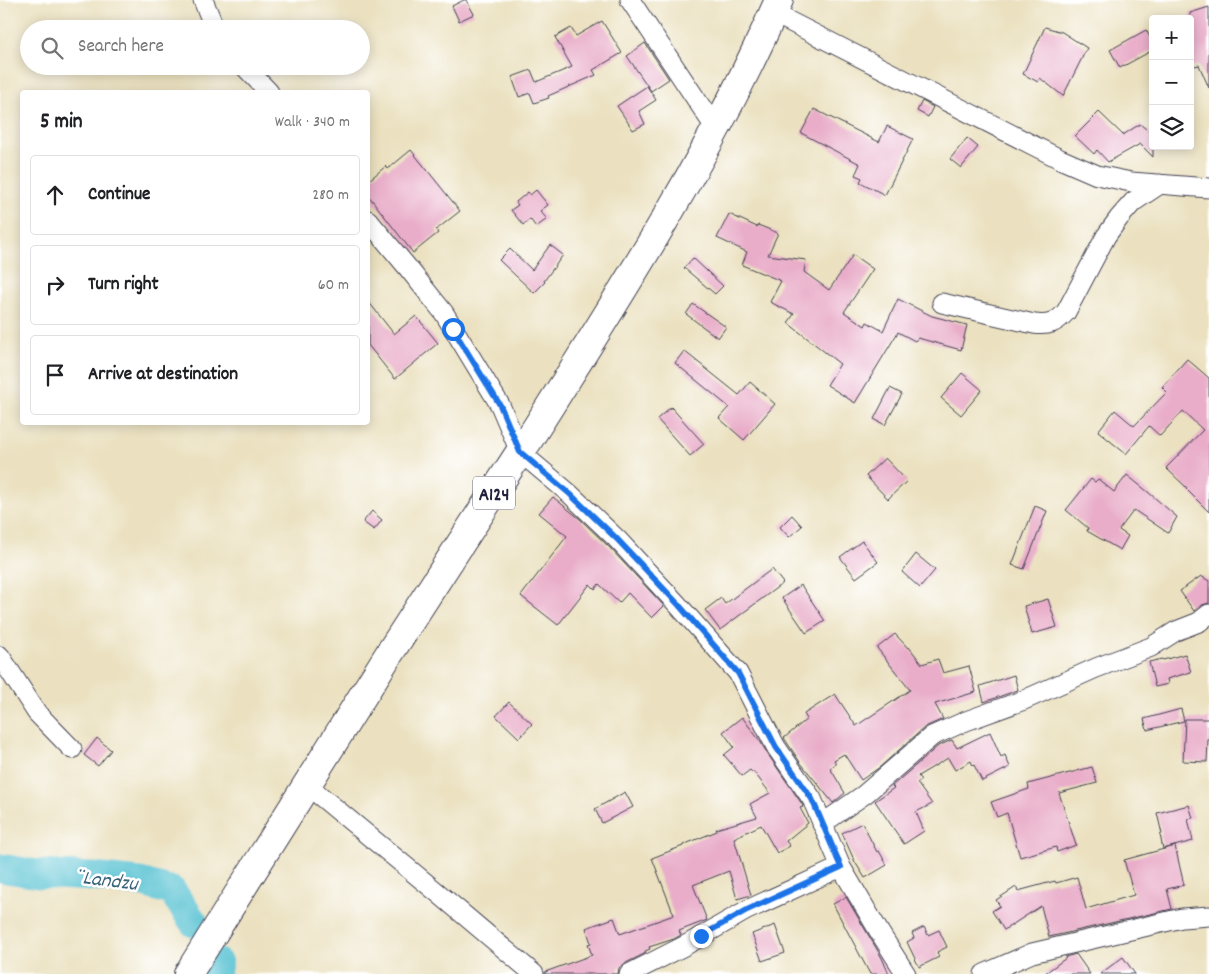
<!DOCTYPE html>
<html lang="en">
<head>
<meta charset="utf-8">
<style>
  body { margin:0; font-family:Dekko,sans-serif; background:#f2f2f2; color:#202124 }
  .controls { position:absolute; right:15px; top:15px; display:grid; overflow:hidden; border-radius:5px; box-shadow:0 2px 12px #0003 }
  .controls button { width:45px; height:45px; display:grid; place-items:center; padding:0; border:0; border-bottom:1px solid #e0e0e0; background:#fff; color:#202124; font:25px sans-serif }
  .stop { position:absolute; width:15px; height:15px; margin:-11px; border:4px solid #1a73e8; border-radius:50%; background:#fff }
  .stop.end { background:#1a73e8; border-color:#fff; box-shadow:0 1px 5px #0008 }
  .list { margin:0; padding:0; list-style:none }
  h2 { display:flex; justify-content:space-between; align-items:center; height:65px; margin:0; padding:0 20px; font-size:21px }
  h2 small { font-size:16px; font-weight:400; color:#757577 }
  .list li { display:grid; grid-template-columns:32px 1fr auto; gap:15px; align-items:center; box-sizing:border-box; height:80px; margin:0 10px 10px; padding:0 10px; border:1px solid #e0e0e0; border-radius:5px }
  .list b { display:block; font-size:19px; white-space:nowrap }
  .list em { font-size:16px; font-style:normal; color:#757577 }
  .icon { flex:none; width:28px; height:28px; fill:none; stroke:currentColor; stroke-width:2; stroke-linecap:round; stroke-linejoin:round }
  .map { position:relative; flex:none; width:1209px; height:974px; overflow:hidden }
  .search { position:absolute; background:#fff; box-shadow:0 2px 12px #0003; left:20px; top:20px; width:350px; height:55px; display:flex; align-items:center; gap:12px; box-sizing:border-box; padding:0 18px; border-radius:28px; color:#757577; font-size:19px }
  .panel { position:absolute; background:#fff; box-shadow:0 2px 12px #0003; left:20px; top:90px; width:350px; height:335px; border-radius:5px }
  .map>svg:first-child { display:block }
  .lines { fill:none; stroke-linecap:round; stroke-linejoin:round }
  .river { stroke:#58c2d3; stroke-width:29 }
  .building { fill:#e9adc9 }
  .minor-casing { stroke:#403f4f; stroke-width:21 }
  .trunk-casing { stroke:#403f4f; stroke-width:30 }
  .minor { stroke:#fff; stroke-width:19 }
  .trunk { stroke:#fff; stroke-width:28 }
  .route { stroke:#1a73e8; stroke-width:6 }
  .labels { text-anchor:middle; stroke-width:5; stroke-linejoin:round; paint-order:stroke }
  .shield { fill:#fff; stroke:#646476; stroke-width:1 }
  .shield-label { font-size:19px; font-weight:bold; fill:#22223b }
  .water-label { font-size:21px; font-style:italic; fill:#386278; stroke:#fff }
</style>
</head>
<body>
<div class="map">
<svg width="1209" height="974" viewBox="0 0 1209 974">
  <rect width="100%" height="100%" fill="#fff"/>
  <filter id="ink" filterUnits="userSpaceOnUse"><feTurbulence type="fractalNoise" baseFrequency=".02" numOctaves="2"/><feDisplacementMap in="SourceGraphic" scale="10" xChannelSelector="R" yChannelSelector="G"/><feConvolveMatrix kernelMatrix="1 2 1 2 8 2 1 2 1" color-interpolation-filters="sRGB"/></filter>
  <filter id="wash" filterUnits="userSpaceOnUse"><feTurbulence type="fractalNoise" baseFrequency=".0096" numOctaves="4" result="noise"/><feDisplacementMap in="SourceGraphic" scale="20" xChannelSelector="R" yChannelSelector="G"/><feGaussianBlur stdDeviation="1.12" result="paint"/><feColorMatrix in="noise" values="0 0 0 0 0 0 0 0 0 0 0 0 0 0 0 0 0 1.4 0 .05"/><feComposite in="paint" operator="in"/></filter>
  <g filter="url(#wash)">
    <rect width="100%" height="100%" fill="#ebe1c0"/>
    <g class="lines">
      <path class="river" d="M0,868L38,874L93,877L140,882L172,891L194,923
        M216,974L218,963"/>
    </g>
    <g id="blocks">
      <path class="building" d="M464,0H466L474,14L459,21L452,6Z
        M1209,7V88L1199,65L1190,67V13Z
        M602,21L622,53L593,70L596,75L548,96L549,98L534,103L530,93L519,97L512,77L531,70L536,82L572,67L555,37L571,28L576,36Z
        M1045,27L1062,32L1087,48L1063,96L1040,78L1038,82L1023,74Z
        M1146,30L1153,43V50L1120,68L1110,50Z
        M645,43L669,79L651,91L627,56Z
        M647,86L656,100L639,111L645,124L633,130L617,106Z
        M922,101L933,107L928,117L917,111Z
        M814,109L879,142L887,126L913,139L885,195L860,182L862,178L855,175L860,164L801,133Z
        M1099,112L1123,135L1140,124L1153,135V157L1140,144L1108,162L1097,150L1094,154L1075,136Z
        M967,138L978,147L961,168L950,159Z
        M411,150L460,211L436,230L438,233L413,253L368,195V181L386,166L388,169Z
        M536,190L548,205L540,211L547,219L536,227L530,219L523,225L511,210L518,205L516,202L528,192L530,195Z
        M729,214L757,227L758,225L778,233L768,255L806,260L804,272L829,290L853,255L873,269L844,312L865,326L867,322L883,331L898,299L932,316L967,325L961,350L918,338L915,341L898,332L855,403L827,385L840,364L788,323L794,314L770,302L781,281L742,265L747,252L717,238Z
        M550,245L563,255L544,281L545,282L534,293L499,260L510,249L532,270Z
        M693,258L723,286L715,294L684,268Z
        M368,301L394,334L416,316L438,343L395,379L368,345Z
        M693,304L726,327L718,338L686,314Z
        M684,351L739,395L750,382L775,404L744,440L719,418L729,407L675,363Z
        M1187,359L1209,378V512L1186,489L1187,488L1166,468L1203,430L1183,411L1160,436L1149,426L1126,454L1098,431L1115,410L1134,426L1167,392L1162,387Z
        M962,373L982,390L961,415L941,398Z
        M890,388L902,394L885,425L874,419Z
        M671,407L704,444L690,456L657,419Z
        M885,458L907,481L888,499L866,476Z
        M1127,475L1148,492L1177,517L1168,533L1134,510L1119,530L1128,536L1120,550L1087,531L1088,528L1066,510L1091,479L1095,482L1098,479L1114,492Z
        M553,497L580,519L609,547L664,606L652,618L628,593L619,603L599,584L595,589L590,584L558,625L521,596L567,536L539,513Z
        M1035,506L1047,511L1024,569L1012,565Z
        M372,511L382,520L374,530L363,522Z
        M792,515L802,526L789,537L780,527Z
        M862,541L878,562L856,578L840,557Z
        M916,554L935,570L920,588L902,572Z
        M772,569L783,583L720,630L705,610L721,598L725,604Z
        M1201,576L1209,581V603L1202,605L1194,611L1180,591Z
        M801,585L825,621L806,633L782,598Z
        M1048,599L1057,627L1032,634L1024,606Z
        M895,634L908,648L909,647L922,664L938,659L943,673L969,666L976,692L935,704L943,719L925,727L880,767L861,780L844,754L834,760L836,764L830,768L845,793L833,803L800,762L784,738L807,719L804,714L835,694L856,726L910,690L877,648Z
        M1185,654L1191,672L1167,679L1168,684L1155,687L1149,662L1162,659L1163,660Z
        M1014,675L1018,690L984,702L980,686Z
        M509,702L532,724L519,738L496,716Z
        M1181,709L1184,721L1147,730L1144,719Z
        M742,717L760,741L767,753L802,804L803,807L800,808L808,823L786,841L790,846L777,853L761,825L734,838L751,895L737,899L729,871L693,885L707,920L679,931L681,935L674,939L649,947L650,949L645,951L646,953L624,964L619,968L618,974H545V972L592,955L588,944L591,943L586,928L614,918L620,934L674,915L652,858L683,846V845L717,831L716,829L757,817L750,804L770,793L753,771L752,772L750,770L742,776L724,755L734,747L723,732Z
        M1185,719H1209V740H1208L1207,762L1183,761Z
        M990,732L1001,757L1005,755L1010,767L982,781L974,765L973,766L971,761L955,770L948,758L918,776L921,780L917,783L932,804L916,812L924,831L904,844L875,801L894,788L892,786L938,746L952,740L957,748Z
        M97,738L111,750L98,766L84,755Z
        M1092,767L1097,783L1059,793L1076,845L1057,852L1056,847L1020,857L1007,813L997,817L991,802L1029,789L1028,784Z
        M625,792L633,807L602,823L595,809Z
        M1189,805L1193,818L1188,819L1193,841L1163,849L1160,835L1162,834L1157,813Z
        M862,823L877,852L879,851L887,865L865,878L855,862L842,833Z
        M1175,846L1184,885L1167,889L1172,909L1049,937L1041,906L1004,930L992,911L1000,906L996,900L1016,887L1018,891L1055,881L1056,883L1077,877L1086,909L1134,895L1124,860Z
        M846,897L882,958L889,974H870L833,904Z
        M775,925L785,953L762,961L752,934Z
        M924,927L928,935L939,930L947,947L937,952L939,957L919,967L907,942L914,938L912,933Z
        M1076,954L1090,974H1044L1066,958L1065,957Z
        M1123,957L1135,974H1100Z"/>
    </g>
  </g>
  <g filter="url(#ink)">
    <use href="#blocks" fill-opacity="0" stroke="#403f4f" stroke-width="1"/>
    <g class="lines">
      <defs>
        <path id="minor" d="M203,0L215,29
          M630,0L716,129
          M773,13L1060,159L1097,175L1131,182L1209,188
          M244,66L269,92
          M368,220L408,268L444,313L500,405L520,452L570,494L617,539L678,605L738,673L776,747L812,799L841,867L880,933L906,974
          M942,303L1034,324C1049,326 1056,323 1066,312L1106,236L1119,218L1133,202L1160,184
          M0,656L37,713L72,749
          M307,785L438,893L534,974
          M822,824L865,794L932,736L966,721L1024,700L1096,668L1151,647L1176,631L1199,622L1209,614
          M629,974L686,945L747,910L841,867
          M984,974L1032,953L1182,918L1209,916"/>
        <path id="trunk" d="M188,974L389,654L520,452L528,441C618,298 711,155 779,0"/>
      </defs>
      <use href="#minor" class="minor-casing"/>
      <use href="#trunk" class="trunk-casing"/>
      <use href="#minor" class="minor"/>
      <use href="#trunk" class="trunk"/>
    </g>
  </g>
  <g class="lines" filter="url(#ink)">
    <path class="route" d="M453,329L500,405L520,452L570,494L617,539L678,604L738,673L776,747L812,799L841,867L747,910L701,936"/>
  </g>
  <g class="labels">
    <rect class="shield" x="473" y="476.5" width="42" height="33" rx="4"/>
    <g class="shield-label">
      <text x="494" y="500">A124</text>
    </g>
    <g class="water-label">
      <text transform="translate(106 879) rotate(7)" y="7">¨Landzu</text>
    </g>
  </g>
</svg>
<div class="controls">
<button>+</button>
<button>−</button>
<button><svg class="icon" aria-label="layers" viewBox="0 0 24 24"><path d="M12 4l9 5-9 5-9-5zM3 14l9 5 9-5"/></svg></button>
</div>
<div class="stop" style="left:453px;top:329px"></div>
<div class="stop end" style="left:701px;top:936px"></div>
<div class="search"><svg class="icon" aria-label="search" viewBox="0 0 24 24"><circle cx="10" cy="10" r="6"/><path d="M15 15l6 6"/></svg>Search here</div>
<section class="panel">
<h2>5 min<small>Walk · 340 m</small></h2>
<ul class="list">
<li><svg class="icon" aria-label="ahead" viewBox="0 0 24 24"><path d="M12 20V5M6 11l6-6 6 6"/></svg><div><b>Continue</b></div><em>280 m</em></li>
<li><svg class="icon" aria-label="right" viewBox="0 0 24 24"><path d="M7 20v-9h11M14 6l5 5-5 5"/></svg><div><b>Turn right</b></div><em>60 m</em></li>
<li><svg class="icon" aria-label="arrive" viewBox="0 0 24 24"><path d="M6 21V4h12l-3 4 3 4H6"/></svg><div><b>Arrive at destination</b></div></li>
</ul>
</section>
</div>
</body>
</html>
